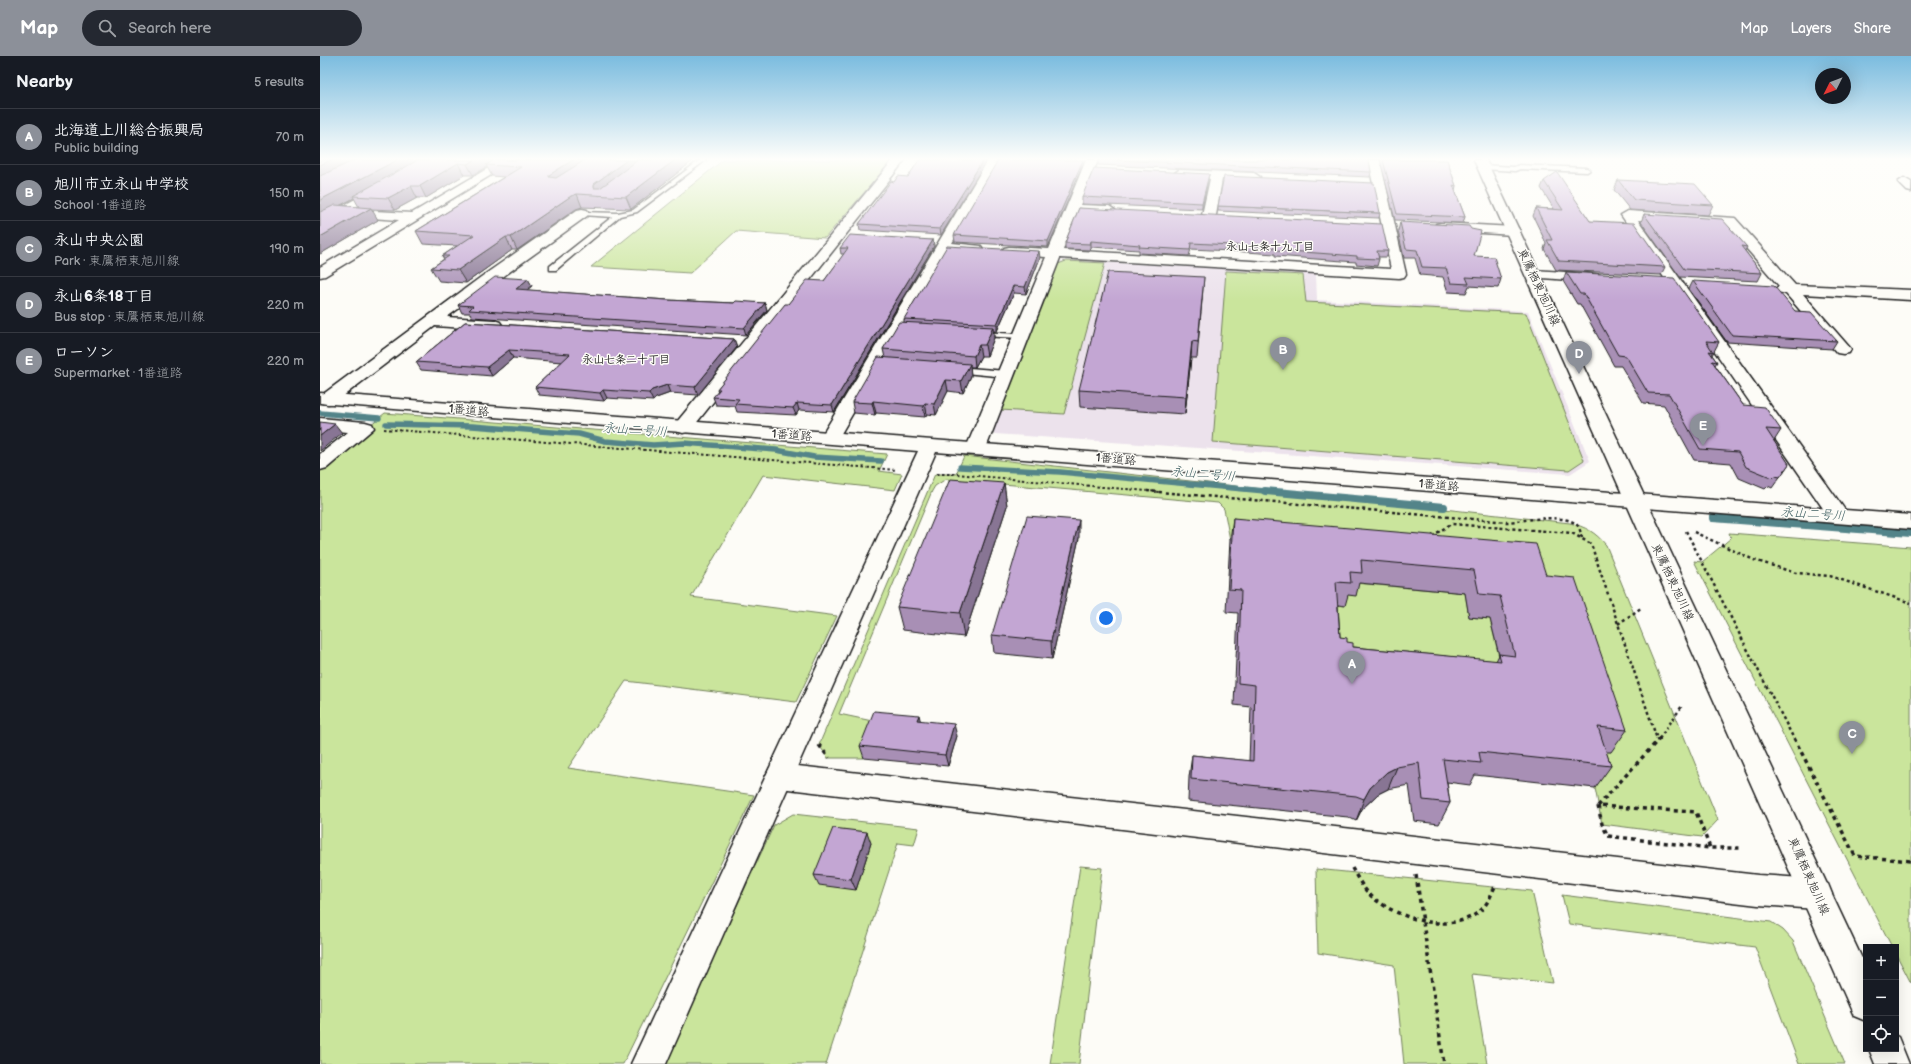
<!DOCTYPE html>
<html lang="en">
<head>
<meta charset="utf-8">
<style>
  body { margin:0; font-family:"Balsamiq Sans","Klee One",sans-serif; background:#242831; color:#f1f3f6 }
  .controls { position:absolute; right:12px; bottom:12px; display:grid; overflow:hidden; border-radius:0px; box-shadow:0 4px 16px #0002 }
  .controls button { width:36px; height:36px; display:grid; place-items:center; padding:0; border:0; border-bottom:1px solid #363941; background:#171b24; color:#f1f3f6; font:20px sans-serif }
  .compass { position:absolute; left:1495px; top:12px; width:36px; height:36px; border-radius:50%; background:#171b24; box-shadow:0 4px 16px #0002; rotate:228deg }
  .you { position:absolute; left:786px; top:562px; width:14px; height:14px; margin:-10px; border:3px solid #fff; border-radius:50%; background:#1a73e8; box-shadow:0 0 0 6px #1a73e833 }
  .badge { display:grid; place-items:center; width:26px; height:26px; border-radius:50%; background:#8c9099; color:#fff; font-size:13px; font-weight:700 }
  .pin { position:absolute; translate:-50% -33px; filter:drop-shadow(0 1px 2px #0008) }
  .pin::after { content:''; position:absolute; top:21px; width:14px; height:12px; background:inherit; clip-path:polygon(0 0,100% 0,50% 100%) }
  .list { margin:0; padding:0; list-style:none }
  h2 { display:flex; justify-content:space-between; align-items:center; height:52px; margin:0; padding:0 16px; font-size:17px }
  h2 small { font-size:13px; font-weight:400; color:#9ea1a6 }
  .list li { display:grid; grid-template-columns:26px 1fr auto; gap:12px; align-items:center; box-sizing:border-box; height:56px; padding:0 16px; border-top:1px solid #363941 }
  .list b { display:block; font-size:15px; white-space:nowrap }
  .list p { margin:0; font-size:13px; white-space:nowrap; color:#9ea1a6 }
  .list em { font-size:13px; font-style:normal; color:#9ea1a6 }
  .icon { flex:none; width:22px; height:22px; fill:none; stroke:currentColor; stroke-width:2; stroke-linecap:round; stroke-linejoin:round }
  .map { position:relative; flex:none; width:1591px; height:1008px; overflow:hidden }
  header { display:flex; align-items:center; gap:24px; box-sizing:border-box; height:56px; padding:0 20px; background:#8c9099; color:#fff }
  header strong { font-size:19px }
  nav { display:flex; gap:22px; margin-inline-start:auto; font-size:14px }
  .search { width:280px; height:36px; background:#242831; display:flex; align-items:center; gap:10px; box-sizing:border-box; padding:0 14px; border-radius:22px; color:#9ea1a6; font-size:15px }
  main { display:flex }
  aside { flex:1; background:#171b24 }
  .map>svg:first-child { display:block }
  .built { fill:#ece2ec }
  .green { fill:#cae59c; stroke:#73805c }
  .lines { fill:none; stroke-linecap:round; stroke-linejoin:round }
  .stream-far1 { stroke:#538489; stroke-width:5.5 }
  .stream { stroke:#538489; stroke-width:8 }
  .service-casing { stroke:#1c1c1c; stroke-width:3 }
  .minor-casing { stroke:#1c1c1c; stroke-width:3 }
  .tertiary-casing { stroke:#1c1c1c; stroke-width:3 }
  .primary-casing { stroke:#1c1c1c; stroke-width:3 }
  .path-far2 { stroke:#1c1c1c; stroke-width:2; stroke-dasharray:2.5 2.5; stroke-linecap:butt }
  .path-far1 { stroke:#1c1c1c; stroke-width:2.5; stroke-dasharray:3 3; stroke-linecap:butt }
  .path { stroke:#1c1c1c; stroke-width:3.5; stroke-dasharray:4 4; stroke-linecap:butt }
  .service { fill:#fdfcf7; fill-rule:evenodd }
  .minor { fill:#fdfcf7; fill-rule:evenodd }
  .tertiary { fill:#fdfcf7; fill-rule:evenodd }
  .primary { fill:#fdfcf7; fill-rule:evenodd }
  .wall { fill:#a88fb5; stroke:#1c1c1c; fill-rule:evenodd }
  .shaded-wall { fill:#887494; stroke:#1c1c1c }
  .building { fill:#c3a6d3; stroke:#1c1c1c; fill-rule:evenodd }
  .labels { text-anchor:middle; stroke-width:3; stroke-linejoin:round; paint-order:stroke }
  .far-neighbourhood-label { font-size:11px; font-weight:bold; fill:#1c1c1c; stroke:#fdfcf7 }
  .street-label { font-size:12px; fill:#1c1c1c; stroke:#fdfcf7 }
  .water-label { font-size:13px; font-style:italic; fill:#416164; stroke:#fdfcf7 }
</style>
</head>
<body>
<header>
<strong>Map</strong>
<div class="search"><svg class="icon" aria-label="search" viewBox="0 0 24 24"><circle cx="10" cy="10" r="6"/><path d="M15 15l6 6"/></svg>Search here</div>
<nav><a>Map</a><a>Layers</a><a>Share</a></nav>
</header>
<main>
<aside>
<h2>Nearby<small>5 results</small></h2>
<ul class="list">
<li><span class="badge">A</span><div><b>北海道上川総合振興局</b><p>Public building</p></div><em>70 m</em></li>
<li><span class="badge">B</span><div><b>旭川市立永山中学校</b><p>School · 1番道路</p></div><em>150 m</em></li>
<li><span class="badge">C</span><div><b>永山中央公園</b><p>Park · 東鷹栖東旭川線</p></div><em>190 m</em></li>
<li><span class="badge">D</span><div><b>永山6条18丁目</b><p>Bus stop · 東鷹栖東旭川線</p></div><em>220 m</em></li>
<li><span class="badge">E</span><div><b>ローソン</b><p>Supermarket · 1番道路</p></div><em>220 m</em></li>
</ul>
</aside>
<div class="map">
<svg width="1591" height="1008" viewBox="0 0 1591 1008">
  <rect width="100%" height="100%" fill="#fdfcf7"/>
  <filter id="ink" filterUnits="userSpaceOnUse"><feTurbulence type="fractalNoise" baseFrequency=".025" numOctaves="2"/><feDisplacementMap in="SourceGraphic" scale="8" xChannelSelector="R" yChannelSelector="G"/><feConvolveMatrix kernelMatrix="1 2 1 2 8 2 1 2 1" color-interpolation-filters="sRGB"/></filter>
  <g filter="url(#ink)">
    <path class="built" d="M744,204L996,218L997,244L1208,255L1270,405L1250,418L675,378L671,373L736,208Z"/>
    <path class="green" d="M403,104H572L505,182L416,175L370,217L271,211Z
      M746,205L785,207L744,358L681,354L738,208Z
      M906,215L983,219L986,246L1206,257L1264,404L1249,414L893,386Z
      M65,357L567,398L559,415L582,418L575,434L443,419L371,541L517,560L476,646L306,625L248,712L434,739L303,1008H0V409Z
      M644,400L1250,467C1266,471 1275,476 1286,489L1398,764L1382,781L1282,768L1275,732L1264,693L1291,696L1206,511L910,484L904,453L898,447L626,423L615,430L612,435L519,658L557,666L544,702H508L499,689L615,418H636Z
      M1409,477L1591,491V927L1576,898V891H1572L1374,505L1382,506L1411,482Z
      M1035,527L1145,537L1149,561L1170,563L1184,622L1027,614L1011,549Z
      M473,758L599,772L594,789L578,787L506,1008H344L454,769Z
      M760,810L782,812L759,1008H730Z
      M996,813L1212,835L1233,927L1152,918L1167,1008H1084L1074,909L998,897Z
      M1242,839L1451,866L1463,874L1473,885L1525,1008H1479L1435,891L1249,868Z"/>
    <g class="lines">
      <path class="stream-far1" d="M0,357L59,362
        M66,368L152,370L259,378L285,385L333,389L364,387L456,394L494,401L561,405
        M640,411L740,416L956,436"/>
      <path class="stream" d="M945,435L1124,451
        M1393,462L1591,477"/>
      <defs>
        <path id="service" d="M380,104H386L317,156L300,160L236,214H230V210L292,161L262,159L260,158V156L298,157L313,154Z
          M1199,109L1267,112L1270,114L1267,116L1200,113L1195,115L1164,113L1161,111L1164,109L1194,111Z
          M657,276L701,278L705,280L701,282L660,280H657Z
          M637,311L686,315L690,318L686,321L634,316V312Z"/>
        <path id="minor" d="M108,104H122L34,154L92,157L182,104H196L5,220L0,221V211L79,164L23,160L0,171V162Z
          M573,104H585L370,375L363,377L356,375L354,371L356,367Z
          M668,104H680L632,187L661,190L663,193L661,196L627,195L519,381L517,385L510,387L503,385L501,381Z
          M766,104H778L760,149L789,150L795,154L789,158L758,156L743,194L1071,213L1048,104H1060L1086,218L1084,221L1079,222L740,202L666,392L663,396L656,398L649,396L646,392L726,201L689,199L684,198L682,195L684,192L689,191L729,193Z
          M859,114L934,117L940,121L934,125L902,123L896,159L889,163L882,159L890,123L855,121L853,118Z
          M1584,122L1591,126V136L1587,135L1578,126Z
          M262,153L267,154L269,157L267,160L127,261L174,264L180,266L182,269L180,272L174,274L115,270L14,347L8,348L2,347L0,342L2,339L161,221L257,154Z
          M1308,155L1415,162L1475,229L1591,234V244L1483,238L1531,293L1529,297L1523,298L1517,297L1466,238L1458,236L1455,233L1459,230L1406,169L1318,164L1525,454L1528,459L1525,464L1518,466L1511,464L1301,159Z
          M1121,167L1193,171L1198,172L1200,175L1198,178L1193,179L1116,174L1114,171L1116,168Z
          M1214,214L1275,218L1280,219L1282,222L1280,225L1275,226L1209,221L1207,218L1209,215Z
          M0,362L45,366L52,368L54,372L7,412L0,414V398L28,376L0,374Z
          M460,708L1438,819L1497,823L1508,828L1512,838L1508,848L1497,853L1438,849L460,732L450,728L446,720L450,712Z"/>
        <path id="tertiary" d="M0,337L1591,459V473L616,396L346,1008H311L598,395L0,347Z"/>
        <path id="primary" d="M1154,104H1166L1546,911V965L1534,960Z
          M1576,980L1578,981L1589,1008H1555L1549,993H1576Z"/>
      </defs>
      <use href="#service" class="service-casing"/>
      <use href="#minor" class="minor-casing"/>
      <use href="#tertiary" class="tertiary-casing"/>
      <use href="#primary" class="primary-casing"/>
      <path class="path-far2" d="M64,373L577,414
        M617,418H636L839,436"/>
      <path class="path-far1" d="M827,435L1187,466C1203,465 1247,456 1258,470C1260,473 1261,478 1262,482
        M1366,475L1474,683
        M1374,476L1434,504L1476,517L1510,520L1591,547
        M1112,480L1131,468L1252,477L1271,488L1337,683
        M1298,568L1321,552
        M1339,683L1362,650"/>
      <path class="path" d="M1337,682L1338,685
        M1340,682L1278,750L1376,756L1390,792
        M1474,682L1535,800L1591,805
        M499,689L509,702
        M1278,750L1282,768L1288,780L1390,792H1421
        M1032,812C1038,823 1045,836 1056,844C1081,863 1127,877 1156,858C1167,851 1171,839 1176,828
        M1096,819L1124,1008"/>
      <use href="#service" class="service"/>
      <use href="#minor" class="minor"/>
      <use href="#tertiary" class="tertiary"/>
      <use href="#primary" class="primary"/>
    </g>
    <path class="wall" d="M0,104H374L311,153L262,151L256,153L197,194H192L146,227L119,225L111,212L124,203L122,200L137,190L103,188L96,175L184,121L172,120L167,111L153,119H144L106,142H97L75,154L51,153L58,164L0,198ZM34,142L39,151L20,149Z
      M667,104L621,179L540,174L539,168L574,126L588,121Z
      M765,104L728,191L635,186L634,179Z
      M778,104H1049L1051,116L1050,121L778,109Z
      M1060,104H1127L1136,130L1135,135L1145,161L1143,167L1075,164Z
      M889,118L888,124L882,153L762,148V141Z
      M1298,124L1393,149L1388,159L1310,154L1294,134Z
      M1224,125L1270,165L1345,211L1341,219L1236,214L1224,193L1226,187L1213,160L1216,152L1234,153L1221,132Z
      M898,150L1060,157L1059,162L898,155Z
      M759,152L1068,195L1067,201H1058L1059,203L1057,210L1036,208V206L955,200V198L911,195L871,193L869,200L819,197V194L771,191L770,194L745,193V187Z
      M1324,158L1427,191L1425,195L1442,217L1438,225L1360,221L1321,166Z
      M1080,166L1154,200L1181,223L1178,232L1149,230L1146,237L1128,236L1123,221L1100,219L1095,202H1084L1078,175Z
      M613,184L614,190L514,356L479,354L476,359L417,356L415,350L396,349L393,341L398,336L397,333L468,248L504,225L524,198H521L520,192Z
      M720,202L706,238L694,237L677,275H674V282L667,300H661L655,311H650L651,320L643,337L628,335L616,359L607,358L605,361L556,357L555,359L534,357L532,346L565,302L563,293L584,266V263Z
      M1246,216L1399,286L1392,299L1397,306L1395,309L1423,349L1461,374L1454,385L1469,408L1452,432L1448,430L1445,433L1419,422L1411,407L1374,404L1344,349L1323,347L1301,310H1294L1260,248H1257L1243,225Z
      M884,221L877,302H871L865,358L760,351L759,334Z
      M208,223L212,230L207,234L347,244L414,247H445L447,254L426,279L152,261L150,257H142L138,249Z
      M1373,225L1475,255L1517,285L1512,293L1407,286L1369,233Z
      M145,266L414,283L417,291L378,339L350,337L336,342L333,345L287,342L284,345L219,339L215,331L242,306L193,302L172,320L101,314L96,306Z
      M684,427L687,450L644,581L583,574L577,551Z
      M913,462L1226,519L1307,674L1291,696H1286L1291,710L1275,732L1155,719L1150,729L1127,726L1130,747L1119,768L1094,765L1089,729L1068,733L1058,738L1042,753L1036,765L1028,761L868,745L869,721L872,699L929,705L931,651L914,649L918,557L906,556L910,484ZM1039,527L1145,537L1149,561L1170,563L1179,599L1176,605L1033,591L1020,581L1018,549L1025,550L1028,539L1036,540Z
      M759,482L732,603L674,597L672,579Z
      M637,680L628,710L544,702L540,690Z
      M551,787L536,834L499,829L494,819Z"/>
    <path class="shaded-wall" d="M11,104H42L0,124V109Z
      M77,104H105L33,140L34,142L0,160V144Z
      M154,104H180L166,109L167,111L153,119L147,108Z
      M253,104H276L234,131L229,121V119Z
      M307,104H327L279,140L274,132V128Z
      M355,104H374L311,153L306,141Z
      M663,104H667L621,179L620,173Z
      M763,104H765L728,191V185Z
      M138,107L144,119L106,142L100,130Z
      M889,118L888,124L882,153V147Z
      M91,130L97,142L75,154L68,142Z
      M257,138L262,151L256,153L197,194L191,181L251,140Z
      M51,152L58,164L0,198V181Z
      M186,181L192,194L146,227L138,214Z
      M613,184L614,190L514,356L512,349Z
      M771,185V191L770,194V188Z
      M719,195L720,202L706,238L705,231Z
      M208,223L212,230L199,240L196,233Z
      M693,230L694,237L677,275V268Z
      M445,247L447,254L426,279L424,272Z
      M673,271L674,282L667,300L665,289Z
      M414,283L417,291L378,339L375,331Z
      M872,285L871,302L865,358L866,341Z
      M659,289L661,300L655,311L654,300Z
      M189,294L193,302L172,320L167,311Z
      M650,308L651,320L643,337L641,325Z
      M626,324L628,335L616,359L614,348Z
      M347,329L350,337L336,342L333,345L329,337L332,334Z
      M283,334L287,342L284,345L280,337Z
      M553,345L556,357L555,359L552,347Z
      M477,347L479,354L476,359L473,352Z
      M605,347L607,358L605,361L603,350Z
      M15,368L22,377L0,395V380Z
      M684,427L687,450L644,581L640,557Z
      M759,464V482L732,603L731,585Z
      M599,659L602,671L597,664Z
      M634,668L637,680L628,710L625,699Z
      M1077,711L1068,733L1058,738L1042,753L1036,765L1044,743L1050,732L1067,716Z
      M547,776L551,787L536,834L531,823Z"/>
    <path class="building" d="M0,104H11L0,109Z
      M35,104H77L0,144V120Z
      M98,104H154L147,108L138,107L100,130H91L68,142L33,140Z
      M174,104H253L229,119V121L236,122L265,104H307L274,128V132H280L318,104H355L306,141L257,138L251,140L191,181H186L138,214L111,212L129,200H122L154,179L96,175L201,111L166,109Z
      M599,104H663L620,173L539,168L571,125L574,126L578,120L588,121Z
      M678,104H763L728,185L634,179Z
      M796,104H1049L1051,116Z
      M1063,104H1127L1136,130L1133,129L1145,161L1077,158Z
      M774,112L889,118L882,147L762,141Z
      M1237,116L1270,165L1314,167L1345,211L1239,205L1227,184H1232L1216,152L1243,154L1224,125Z
      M904,120L1054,127L1060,157L898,150Z
      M1298,124L1375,128L1393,149L1314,144Z
      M15,149L51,152L0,181V156Z
      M759,152L1062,168L1068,195H1057L1059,203L1037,202V200L956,194V192L912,189L871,187L870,194L819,191L820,189L771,185L770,188L745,187Z
      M1324,158L1402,163L1427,191L1421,190L1442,217L1364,213Z
      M1080,166L1149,170L1151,173L1161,175L1154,200L1174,201L1181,223L1146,221L1149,228L1131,227L1126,212L1102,211L1097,194L1086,193Z
      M530,179L613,184L512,349L477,347L473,352L415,348L419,343L393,341L400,333H397L465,248H468L487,224L504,225L528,192H520Z
      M627,190L719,195L705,231L693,230L677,268L584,263Z
      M788,216L884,221L878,286L872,285L866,341L759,334Z
      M1246,216L1354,222L1399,286L1386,285L1393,296L1389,295L1397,306L1392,305L1423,349L1445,351L1461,374L1446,373L1469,408L1460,421L1455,420L1453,422L1426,411L1418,396L1380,393L1349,338L1328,337L1306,300L1298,299L1264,238H1260Z
      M175,221L208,223L196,233L347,244L414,247L416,245L445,247L424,272L149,254L153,250L138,249Z
      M1373,225L1454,230L1475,255L1491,256L1517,285L1412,279Z
      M145,266L414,283L375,331L347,329L332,334L329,337L283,334L280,337L215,331L250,298L189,294L167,311L96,306Z
      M579,266L673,271L665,289H659L654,300L563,293Z
      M558,301L650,308L641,325L626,324L614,348L605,347L603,350L553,345L552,347L532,346Z
      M0,366L15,368L0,380Z
      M630,423L684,427L640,557L577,551Z
      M707,460L759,464L731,585L672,579Z
      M913,462L1216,488L1226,519L1255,522L1307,674L1278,671L1291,710L1159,696L1161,707L1123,703L1130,747L1103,744L1099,707L1077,711L1067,716L1050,732L1044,743L1036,740L871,723L872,699L933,705L935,629L918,627L921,534L909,533ZM1041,504L1154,514L1159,538L1180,540L1195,600L1179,598L1181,605L1033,591V587L1027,586V582L1020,581L1016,526L1031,527L1030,516L1042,517Z
      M554,655L599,659L597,664L634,668L625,699L540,690Z
      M513,772L547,776L531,823L494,819Z"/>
  </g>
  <linearGradient id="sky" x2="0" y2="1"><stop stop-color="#7bbcdf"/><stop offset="0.42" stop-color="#fefefb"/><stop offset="1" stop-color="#fefefb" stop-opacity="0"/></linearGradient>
  <rect width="1591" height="245" fill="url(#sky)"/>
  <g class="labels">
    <g class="far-neighbourhood-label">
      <text x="950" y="194">永山七条十九丁目</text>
      <text x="306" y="307">永山七条二十丁目</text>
    </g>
    <g class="street-label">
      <text transform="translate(1219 231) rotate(65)" y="4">東鷹栖東旭川線</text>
      <text transform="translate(149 354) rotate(5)" y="4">1番道路</text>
      <text transform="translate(472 379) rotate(4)" y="4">1番道路</text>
      <text transform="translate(796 403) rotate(5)" y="4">1番道路</text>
      <text transform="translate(1119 429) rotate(5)" y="4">1番道路</text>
      <text transform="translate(1353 526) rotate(65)" y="4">東鷹栖東旭川線</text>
      <text transform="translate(1489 820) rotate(66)" y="4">東鷹栖東旭川線</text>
    </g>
    <g class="water-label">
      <text transform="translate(315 373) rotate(4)" y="5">永山二号川</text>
      <text transform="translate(883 417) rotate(5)" y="5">永山二号川</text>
      <text transform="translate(1493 457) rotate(4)" y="5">永山二号川</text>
    </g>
  </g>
</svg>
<div class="controls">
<button>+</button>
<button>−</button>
<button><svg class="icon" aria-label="locate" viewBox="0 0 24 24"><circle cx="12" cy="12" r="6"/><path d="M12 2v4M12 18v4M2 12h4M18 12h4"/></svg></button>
</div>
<svg class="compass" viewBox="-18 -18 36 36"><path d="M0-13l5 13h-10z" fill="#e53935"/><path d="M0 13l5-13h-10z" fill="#9ea1a6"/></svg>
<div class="you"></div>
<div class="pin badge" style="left:1032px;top:628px">A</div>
<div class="pin badge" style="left:963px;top:314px">B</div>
<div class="pin badge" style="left:1532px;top:698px">C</div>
<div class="pin badge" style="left:1259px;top:318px">D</div>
<div class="pin badge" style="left:1383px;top:390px">E</div>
</div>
</main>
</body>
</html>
